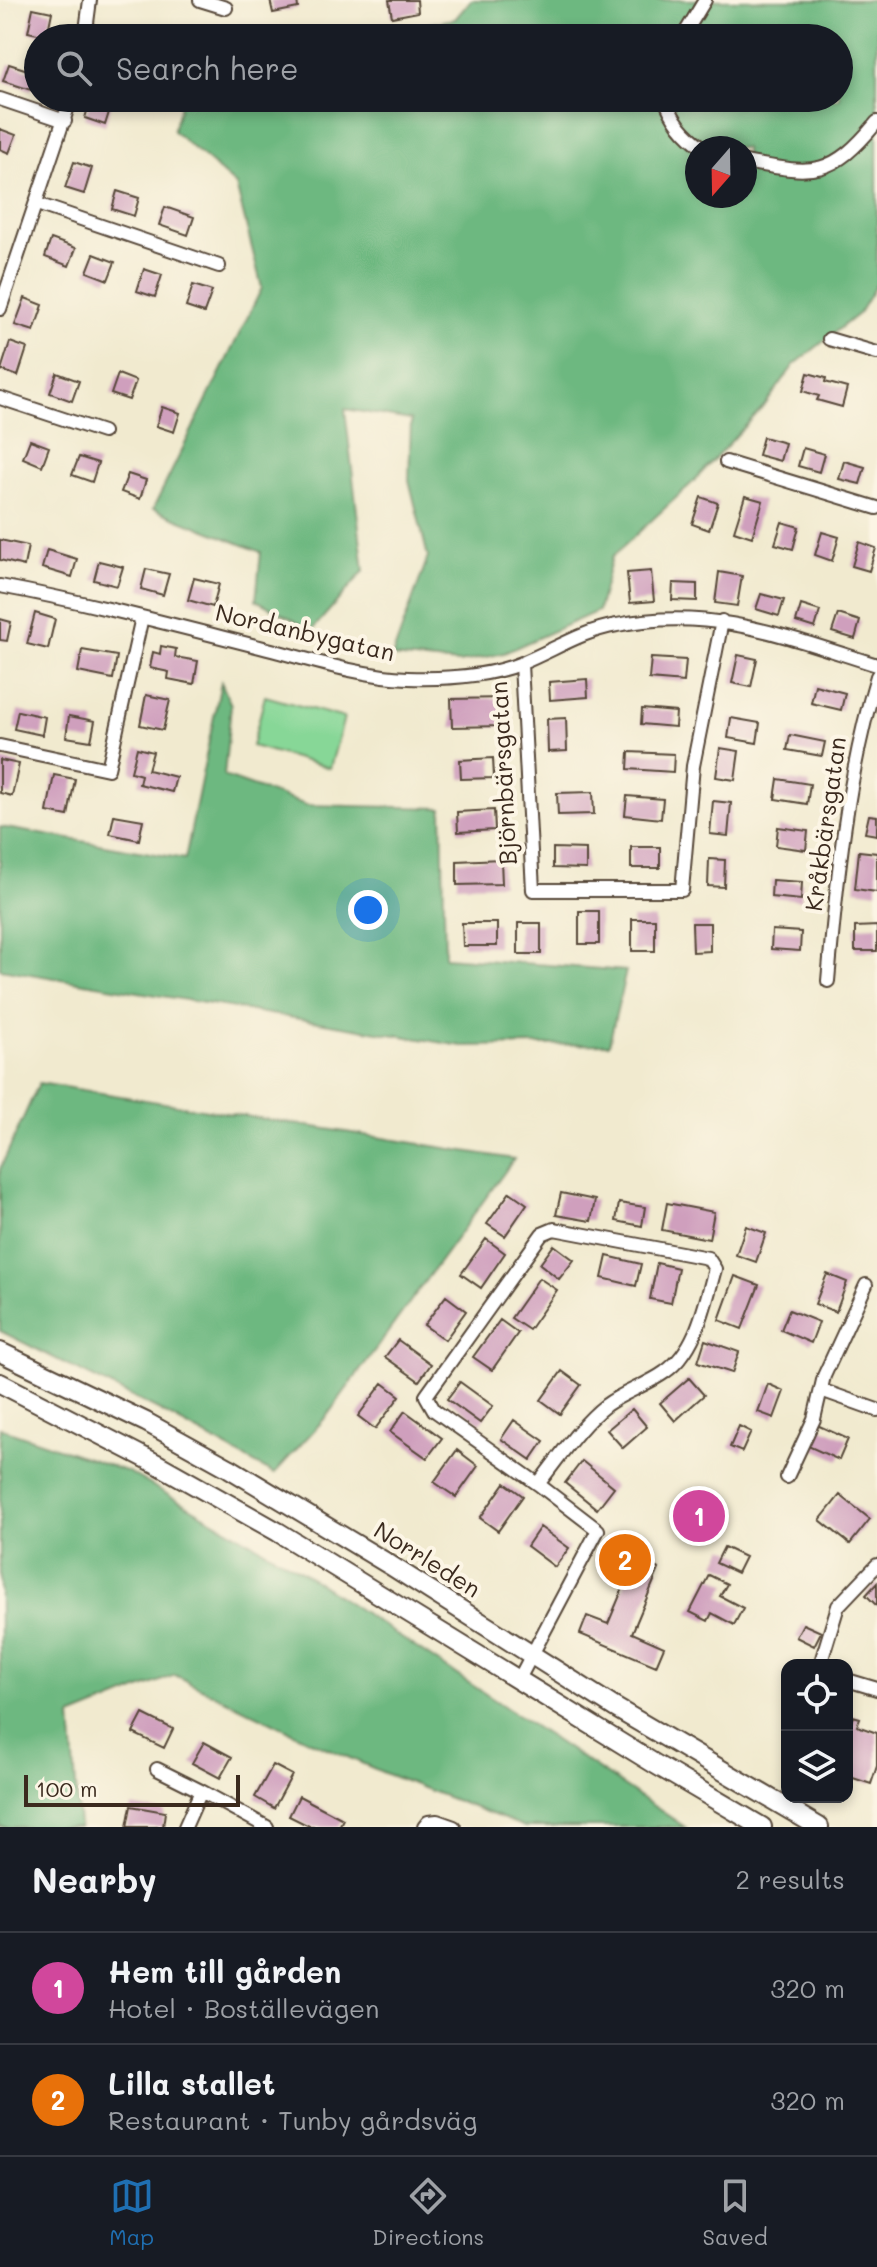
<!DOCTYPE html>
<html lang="en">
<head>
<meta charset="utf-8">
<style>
  body { margin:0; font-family:Mali,sans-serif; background:#20242c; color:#f1f3f6 }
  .controls { position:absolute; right:24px; bottom:24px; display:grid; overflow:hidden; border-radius:16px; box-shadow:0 4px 12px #0003 }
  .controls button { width:72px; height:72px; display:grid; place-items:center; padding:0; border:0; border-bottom:2px solid #363941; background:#171b24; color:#f1f3f6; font:40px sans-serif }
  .compass { position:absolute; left:685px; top:136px; width:72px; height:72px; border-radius:50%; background:#171b24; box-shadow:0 4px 12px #0003; rotate:200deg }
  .scale { position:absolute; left:24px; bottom:20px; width:216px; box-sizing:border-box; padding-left:8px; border:4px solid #3b2a1e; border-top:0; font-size:22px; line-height:28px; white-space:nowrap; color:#3b2a1e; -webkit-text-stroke:6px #fcf5e5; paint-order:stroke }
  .you { position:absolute; left:368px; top:910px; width:28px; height:28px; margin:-20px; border:6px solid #fff; border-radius:50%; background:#1a73e8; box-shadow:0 0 0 12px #1a73e833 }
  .badge { display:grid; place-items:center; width:52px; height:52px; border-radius:50%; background:#1f6fb2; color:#fff; font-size:26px; font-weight:700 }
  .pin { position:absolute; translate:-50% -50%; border:4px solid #fff; box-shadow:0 2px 8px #0006 }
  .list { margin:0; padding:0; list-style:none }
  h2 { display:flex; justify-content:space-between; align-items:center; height:104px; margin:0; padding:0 32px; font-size:34px }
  h2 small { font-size:26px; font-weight:400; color:#9ea1a6 }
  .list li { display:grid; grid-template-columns:52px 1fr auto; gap:24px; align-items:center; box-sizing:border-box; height:112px; padding:0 32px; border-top:2px solid #363941 }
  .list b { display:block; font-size:30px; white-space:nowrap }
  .list p { margin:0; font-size:26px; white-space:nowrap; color:#9ea1a6 }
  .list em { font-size:26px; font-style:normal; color:#9ea1a6 }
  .icon { flex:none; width:44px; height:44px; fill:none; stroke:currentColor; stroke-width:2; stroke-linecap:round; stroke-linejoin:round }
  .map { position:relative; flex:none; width:877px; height:1827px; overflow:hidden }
  .search { position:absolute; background:#171b24; box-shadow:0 4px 12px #0003; left:24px; right:24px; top:24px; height:88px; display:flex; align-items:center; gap:20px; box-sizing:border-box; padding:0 28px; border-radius:44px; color:#9ea1a6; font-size:30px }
  .sheet { height:328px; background:#171b24 }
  nav { display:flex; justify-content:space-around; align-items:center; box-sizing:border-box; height:112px; border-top:2px solid #363941; background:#171b24; font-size:22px; color:#9ea1a6 }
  nav a { display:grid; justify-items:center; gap:4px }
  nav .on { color:#1f6fb2 }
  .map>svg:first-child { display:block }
  .green { fill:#87d797; stroke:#61805a; stroke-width:2 }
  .forest { fill:#6db880; stroke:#54714f; stroke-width:2; fill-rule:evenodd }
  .building { fill:#cf9fbd }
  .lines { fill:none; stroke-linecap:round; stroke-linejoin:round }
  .minor-casing { stroke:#564739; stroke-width:16 }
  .secondary-casing { stroke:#564739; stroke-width:22 }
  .minor { stroke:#fff; stroke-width:12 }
  .secondary { stroke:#fff; stroke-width:18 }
  .labels { text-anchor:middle; stroke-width:8; stroke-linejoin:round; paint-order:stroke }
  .street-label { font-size:24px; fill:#3b2a1e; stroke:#fcf5e5 }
</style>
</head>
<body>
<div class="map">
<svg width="877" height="1827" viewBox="0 0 877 1827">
  <rect width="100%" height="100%" fill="#fcf5e5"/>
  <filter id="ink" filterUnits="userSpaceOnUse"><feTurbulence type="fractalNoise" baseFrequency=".0125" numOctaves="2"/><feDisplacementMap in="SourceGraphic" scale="16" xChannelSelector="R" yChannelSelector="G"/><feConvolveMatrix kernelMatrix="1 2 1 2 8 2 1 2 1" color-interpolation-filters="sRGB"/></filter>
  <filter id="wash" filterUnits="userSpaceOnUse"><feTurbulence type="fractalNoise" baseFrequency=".006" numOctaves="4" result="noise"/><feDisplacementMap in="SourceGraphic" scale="32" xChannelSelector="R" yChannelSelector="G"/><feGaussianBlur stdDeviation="1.8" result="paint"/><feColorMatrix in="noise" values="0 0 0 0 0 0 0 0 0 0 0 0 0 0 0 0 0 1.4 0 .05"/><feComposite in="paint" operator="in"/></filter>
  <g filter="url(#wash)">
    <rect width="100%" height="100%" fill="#f1eacf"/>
    <path class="green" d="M265,696L344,718L330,768L252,746Z"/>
    <path class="forest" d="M471,0H877V283L859,313L794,365L765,405L692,483L612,557L598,611L504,653L459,663L392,657L428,557L409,480L411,420L345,409L364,571L312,630L256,600L261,552L153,509L262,288L236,185L173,131L182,98H839V38H346L455,19ZM697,148H745V196H697Z
      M221,682L231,705L224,776L306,805L442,808L445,957L626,971L609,1044L462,1046L0,969V827L185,859Z
      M39,1083L514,1159L326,1417L274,1474L160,1411L0,1331V1169Z
      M0,1428L128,1472L298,1569L685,1827H525L389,1775L306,1739L175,1675L71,1717L79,1827H0Z"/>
    <g id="blocks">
      <path class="building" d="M270,0H297L298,8L273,13Z
        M389,0H417L418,12L392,17Z
        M33,8L52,12L47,36L28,32Z
        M9,64L37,73L31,90L3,81Z
        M91,98L112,103L105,125L85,118Z
        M0,129L16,135L9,153L0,149Z
        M74,162L92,168L84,194L65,188Z
        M117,191L139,198L134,216L112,209Z
        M165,207L194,217L188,235L159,225Z
        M51,239L76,248L69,266L45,257Z
        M94,254L115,262L108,280L87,272Z
        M144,269L162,275L155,297L137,291Z
        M193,285L212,291L204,313L186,307Z
        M25,298L43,305L34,331L15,325Z
        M10,342L27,348L18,376L1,370Z
        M57,373L79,381L72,401L50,393Z
        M808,373L826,378L825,382L847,388L842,407L817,400L819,396L803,391Z
        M118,374L136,381L129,400L111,394Z
        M162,407L180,413L174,432L156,426Z
        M763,437L785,443L780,461L758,455Z
        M30,440L49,447L42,466L23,458Z
        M803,448L824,454L819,472L798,466Z
        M79,457L98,463L92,482L72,475Z
        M844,461L865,467L860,484L839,479Z
        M128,474L146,480L140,499L121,492Z
        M745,496L763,501L752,537L734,531Z
        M701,497L718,503L709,530L692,524Z
        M782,522L799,527L793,549L775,544Z
        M822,532L839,537L832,561L815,555Z
        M0,540L28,546L24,566L0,560Z
        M859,542L876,548L869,571L852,566Z
        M47,550L77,559L72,577L42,568Z
        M99,561L123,567L117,586L94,580Z
        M146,569L169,574L163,595L141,589Z
        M651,571L654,601L630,603L627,573Z
        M719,572L742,576L737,606L715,603Z
        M194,578L219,584L213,607L188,600Z
        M673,583L697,584V601L672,600Z
        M761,594L784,600L779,616L756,609Z
        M801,605L820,611L815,628L796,622Z
        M35,613L55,619L48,649L27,644Z
        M838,614L860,621L855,639L832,632Z
        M0,619L11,622L7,641L0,640Z
        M161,646L176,649L175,657L198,661L194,684L168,679L169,672L150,668L153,652L160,654Z
        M82,650L117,656L113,679L78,672Z
        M738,655L757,659L751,687L732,683Z
        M651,658L686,660L684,682L649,679Z
        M587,679L588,697L550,700L549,682Z
        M815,685L845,693L841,710L811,703Z
        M146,695L170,700L163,730L140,725Z
        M503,698V726L452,727L451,699Z
        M642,709L676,712L675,727L641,724Z
        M18,711L45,717L42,735L14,729Z
        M69,716L95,721L91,741L66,737Z
        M566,718L567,751L548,752L547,719Z
        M731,718L760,723L757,743L728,738Z
        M790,735L825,742L822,756L787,750Z
        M137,748L153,752L148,770L176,777L172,792L139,784L141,775L131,772Z
        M720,748L739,751L735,780L716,777Z
        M629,752L674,754L673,772L628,769Z
        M493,758L494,778L461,779L460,760Z
        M0,760L19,764L12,796L0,793Z
        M54,775L75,779L68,816L47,812Z
        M778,779L810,784L807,804L775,799Z
        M593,792L594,814L558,815L557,793Z
        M627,796L663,799L661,819L625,815Z
        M713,801L731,803L728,836L710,834Z
        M494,810L495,830L458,832L457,812Z
        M114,815L143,820L139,840L110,834Z
        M869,815L877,816V835L865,833Z
        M778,827L808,831L806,850L776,846Z
        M631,847H660V868H631Z
        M553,848L586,849V869L553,868Z
        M859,851L877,853V892L855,889Z
        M501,859L502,884L457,885V861Z
        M709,859L725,860L724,887L708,886Z
        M772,880L802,882L801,900L771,897Z
        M579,911H599V944H579Z
        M632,919H655V951H632Z
        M462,923H497V946H463Z
        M518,923H541V954H518Z
        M692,923H710V951L693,952Z
        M877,926V951H855V927Z
        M772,930L801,932L800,951L771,949Z
        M510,1192L527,1204L505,1236L487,1224Z
        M561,1193L595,1200L591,1221L556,1215Z
        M619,1203L645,1207L642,1226L616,1221Z
        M667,1203L714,1212L709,1239L662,1230Z
        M746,1226L766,1233L756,1262L736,1255Z
        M486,1239L505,1253L481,1288L461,1274Z
        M554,1245L574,1260L559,1279L540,1264Z
        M607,1256L641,1264L636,1286L602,1278Z
        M657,1263L678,1268L671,1303L650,1299Z
        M827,1274L847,1282L836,1312L815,1304Z
        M735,1276L759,1285L742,1329L719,1320Z
        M539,1278L557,1290L529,1330L511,1318Z
        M446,1296L466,1311L445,1340L424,1325Z
        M789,1310L819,1322L811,1343L781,1330Z
        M500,1320L518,1333L492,1370L473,1357Z
        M398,1340L431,1364L419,1381L385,1357Z
        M705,1340L739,1352L732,1373L698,1362Z
        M562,1371L581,1385L560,1414L541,1400Z
        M689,1378L704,1395L675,1421L660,1403Z
        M460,1382L493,1406L480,1423L447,1399Z
        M383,1383L400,1396L375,1429L358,1416Z
        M768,1384L784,1391L774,1418L758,1412Z
        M632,1409L647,1427L623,1448L607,1430Z
        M405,1411L442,1438L427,1458L390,1432Z
        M514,1420L544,1441L531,1460L501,1439Z
        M817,1425L848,1439L839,1460L808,1446Z
        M739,1426L751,1432L742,1452L730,1447Z
        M457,1450L478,1466L456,1497L434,1482Z
        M582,1461L614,1487L597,1509L565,1483Z
        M505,1483L523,1496L498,1531L480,1518Z
        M840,1495L870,1519L850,1544L820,1520Z
        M697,1497L715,1507L702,1532L685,1523Z
        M540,1527L569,1548L555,1567L527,1546Z
        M724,1547L745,1557L737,1573L716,1563Z
        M614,1550L659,1569L632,1633L664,1647L656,1666L580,1634L587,1616L608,1624L631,1569L610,1560Z
        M709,1575L727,1584L720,1596L743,1608L734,1625L712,1613L708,1621L690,1612Z
        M877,1583V1606L866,1595Z
        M803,1624L821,1632L814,1646L796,1637Z
        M143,1714L173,1729L164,1748L133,1733Z
        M853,1716L860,1718L857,1726L877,1733V1766L871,1784L847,1776V1722L851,1723Z
        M204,1742L232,1757L220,1778L192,1763Z
        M273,1765L292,1775L274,1808L255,1797Z
        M299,1796L343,1819L339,1827H311L289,1816Z
        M131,1806L165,1812L163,1827H127Z"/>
    </g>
  </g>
  <g filter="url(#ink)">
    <use href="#blocks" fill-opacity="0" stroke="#564739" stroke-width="2"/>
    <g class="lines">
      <defs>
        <path id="minor" d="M200,0L226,8
          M85,38L90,0
          M682,38L705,0
          M665,98C672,120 686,136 704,148
          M0,99L65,121
          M745,162C813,174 830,179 877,122
          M37,204L219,266
          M0,309L71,98
          M829,339L877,353
          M0,398L103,432
          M726,462L877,508
          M0,586C87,602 173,625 260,647C304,658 362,677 408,678C444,679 488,677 522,663C554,650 582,631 617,625C713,606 787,637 877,665
          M521,664L533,890H682L693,766L722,621
          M0,746L108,769L142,617
          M828,981C837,877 847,776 877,676
          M821,1390L877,1410
          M787,1477L814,1419L824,1376L866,1285
          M820,1665L838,1606L877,1565
          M519,1679L598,1530L538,1484C559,1458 579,1426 606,1405C624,1392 647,1385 665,1372C697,1350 705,1304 715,1269L708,1258L554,1229L542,1234L426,1396L434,1410L538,1484
          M847,1680L877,1689
          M157,1769L201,1791
          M185,1827L201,1791L267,1827
          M424,1827L428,1822L437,1821L454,1827"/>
        <path id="secondary" d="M0,1352L146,1422L229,1468L390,1565L614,1707L819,1827
          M0,1383L159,1465L278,1532L655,1764L762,1827"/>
      </defs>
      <use href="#minor" class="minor-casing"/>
      <use href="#secondary" class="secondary-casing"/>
      <use href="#minor" class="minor"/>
      <use href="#secondary" class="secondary"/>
    </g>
  </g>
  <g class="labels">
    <g class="street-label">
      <text transform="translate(305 633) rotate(13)" y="8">Nordanbygatan</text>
      <text transform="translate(504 773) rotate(-93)" y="8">Björnbärsgatan</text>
      <text transform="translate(826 824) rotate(-82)" y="8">Kråkbärsgatan</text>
      <text transform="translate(427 1560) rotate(32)" y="8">Norrleden</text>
    </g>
  </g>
</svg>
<div class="controls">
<button><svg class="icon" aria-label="locate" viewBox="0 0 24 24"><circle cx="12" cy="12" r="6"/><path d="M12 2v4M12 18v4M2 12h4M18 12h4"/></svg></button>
<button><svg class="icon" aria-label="layers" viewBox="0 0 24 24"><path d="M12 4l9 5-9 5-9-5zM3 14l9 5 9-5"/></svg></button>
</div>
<svg class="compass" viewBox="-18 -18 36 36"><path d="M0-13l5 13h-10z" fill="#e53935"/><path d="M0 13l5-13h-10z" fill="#9ea1a6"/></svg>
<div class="scale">100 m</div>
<div class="you"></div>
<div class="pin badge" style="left:699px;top:1516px;background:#d1479c">1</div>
<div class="pin badge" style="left:625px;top:1560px;background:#e8710a">2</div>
<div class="search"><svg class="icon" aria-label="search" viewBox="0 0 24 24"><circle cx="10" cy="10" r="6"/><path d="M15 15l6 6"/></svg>Search here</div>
</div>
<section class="sheet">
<h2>Nearby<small>2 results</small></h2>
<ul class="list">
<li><span class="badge" style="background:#d1479c">1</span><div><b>Hem till gården</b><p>Hotel · Boställevägen</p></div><em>320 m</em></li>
<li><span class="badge" style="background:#e8710a">2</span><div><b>Lilla stallet</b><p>Restaurant · Tunby gårdsväg</p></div><em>320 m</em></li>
</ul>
</section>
<nav>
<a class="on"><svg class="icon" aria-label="map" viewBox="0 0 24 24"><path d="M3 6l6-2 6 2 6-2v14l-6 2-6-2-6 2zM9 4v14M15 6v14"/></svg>Map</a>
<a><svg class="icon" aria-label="directions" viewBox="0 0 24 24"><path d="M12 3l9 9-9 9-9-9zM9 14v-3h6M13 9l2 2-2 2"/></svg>Directions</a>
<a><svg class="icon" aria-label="saved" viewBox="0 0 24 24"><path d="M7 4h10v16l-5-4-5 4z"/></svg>Saved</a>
</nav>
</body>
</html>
